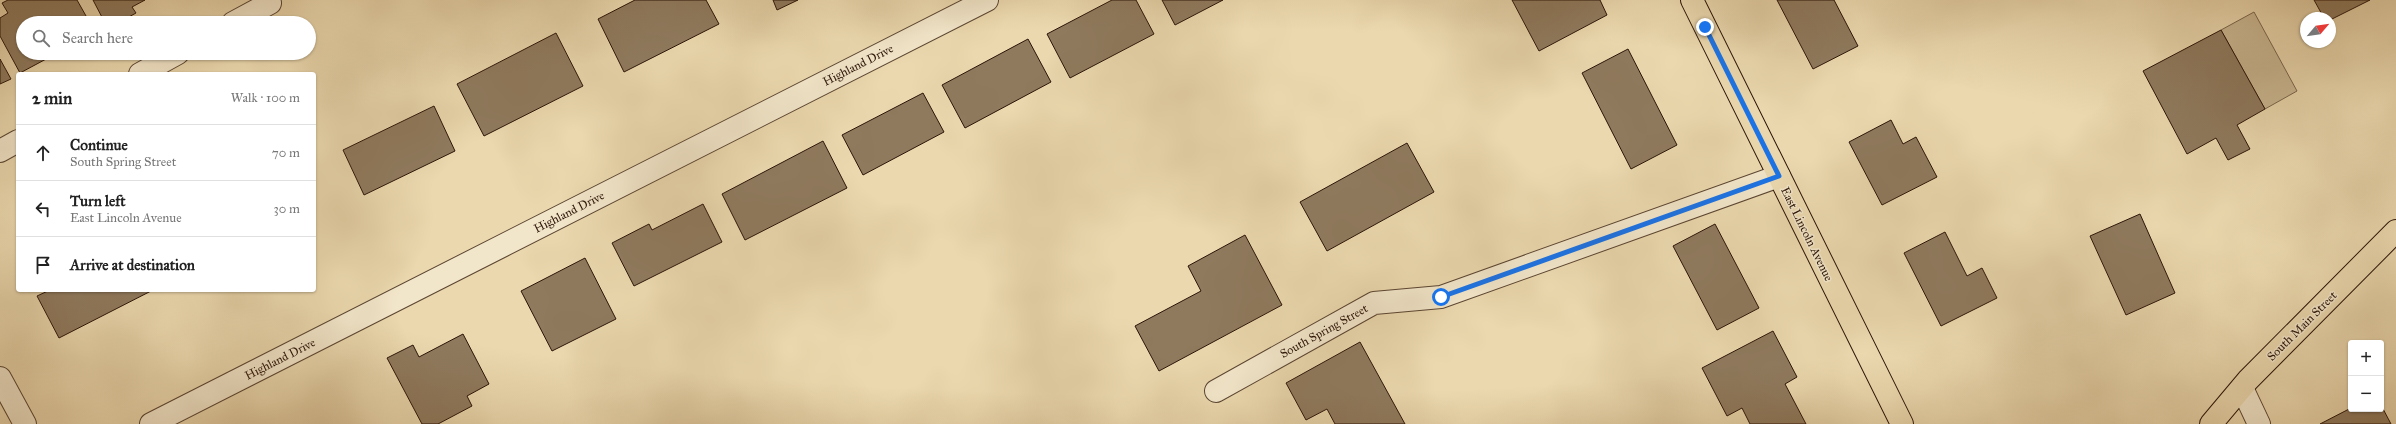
<!DOCTYPE html>
<html lang="en">
<head>
<meta charset="utf-8">
<style>
  body { margin:0; font-family:"IM FELL Great Primer",serif; background:#f6f6f6; color:#222 }
  .controls { position:absolute; right:12px; bottom:12px; display:grid; overflow:hidden; border-radius:4px; box-shadow:0 1px 3px #0004 }
  .controls button { width:36px; height:36px; display:grid; place-items:center; padding:0; border:0; border-bottom:1px solid #e0e0e0; background:#fff; color:#222; font:20px sans-serif }
  .compass { position:absolute; left:2300px; top:12px; width:36px; height:36px; border-radius:50%; background:#fff; box-shadow:0 1px 3px #0004; rotate:61deg }
  .stop { position:absolute; width:12px; height:12px; margin:-9px; border:3px solid #1a73e8; border-radius:50%; background:#fff }
  .stop.end { background:#1a73e8; border-color:#fff; box-shadow:0 1px 4px #0008 }
  .list { margin:0; padding:0; list-style:none }
  h2 { display:flex; justify-content:space-between; align-items:center; height:52px; margin:0; padding:0 16px; font-size:17px }
  h2 small { font-size:13px; font-weight:400; color:#767676 }
  .list li { display:grid; grid-template-columns:26px 1fr auto; gap:12px; align-items:center; box-sizing:border-box; height:56px; padding:0 16px; border-top:1px solid #e0e0e0 }
  .list b { display:block; font-size:15px; white-space:nowrap }
  .list p { margin:0; font-size:13px; white-space:nowrap; color:#767676 }
  .list em { font-size:13px; font-style:normal; color:#767676 }
  .icon { flex:none; width:22px; height:22px; fill:none; stroke:currentColor; stroke-width:2; stroke-linecap:round; stroke-linejoin:round }
  .map { position:relative; flex:none; width:2396px; height:424px; overflow:hidden }
  .search { position:absolute; background:#fff; box-shadow:0 1px 3px #0004; left:16px; top:16px; width:300px; height:44px; display:flex; align-items:center; gap:10px; box-sizing:border-box; padding:0 14px; border-radius:22px; color:#767676; font-size:15px }
  .panel { position:absolute; background:#fff; box-shadow:0 1px 3px #0004; left:16px; top:72px; width:300px; height:220px; border-radius:4px }
  .map>svg:first-child { display:block }
  .green { fill:#cab792; stroke:#7a664d }
  .building { fill:#8f7a5e; stroke:#2b1408 }
  .lines { fill:none; stroke-linecap:round; stroke-linejoin:round }
  .minor-casing { stroke:#5b4532; stroke-width:24 }
  .major-casing { stroke:#2b1408; stroke-width:24 }
  .minor { stroke:#f2e6ca; stroke-width:22 }
  .major { stroke:#ebd8ae; stroke-width:22 }
  .route { stroke:#1a73e8; stroke-width:5 }
  .labels { text-anchor:middle; stroke-width:3; stroke-linejoin:round; paint-order:stroke }
  .street-label { font-size:12px; fill:#2b1408; stroke:#f2e6ca }
</style>
</head>
<body>
<div class="map">
<svg width="2396" height="424" viewBox="0 0 2396 424">
  <rect width="100%" height="100%" fill="#ebd8ae"/>
  <filter id="stains"><feTurbulence type="fractalNoise" baseFrequency=".005" numOctaves="4"/><feColorMatrix values="0 0 0 0 .2 0 0 0 0 .09 0 0 0 0 .02 0 0 0 .5 -.17"/></filter>
  <radialGradient id="worn" r=".72"><stop offset=".6" stop-color="#630" stop-opacity="0"/><stop offset="1" stop-color="#630" stop-opacity=".3"/></radialGradient>
  <path class="green" d="M2254,12L2297,91L2265,109L2221,30Z"/>
  <path class="building" d="M8,0H77L90,23H23V53H46L48,58L20,73L0,36V18L8,13L2,3Z
    M93,0H145L132,7L136,13L118,23H105Z
    M635,0H706L719,24L624,72L598,19Z
    M773,0H798L777,10Z
    M1112,0H1136L1154,34L1070,78L1047,34Z
    M1162,0H1223L1175,25Z
    M1512,0H1600L1607,15L1539,51Z
    M1777,0H1834L1858,46L1813,69Z
    M2314,0H2370L2330,20V18H2324Z
    M2221,30L2265,109L2237,125L2250,149L2228,160L2216,138L2187,154L2143,71Z
    M556,33L583,86L484,136L457,84Z
    M1028,39L1051,82L965,128L942,85Z
    M1628,49L1677,145L1631,169L1582,73Z
    M0,59L11,79L0,84Z
    M923,93L944,132L863,175L842,135Z
    M434,106L455,151L364,195L343,150Z
    M1891,120L1903,144L1916,137L1937,177L1882,205L1849,142Z
    M823,141L847,188L745,240L722,194Z
    M1407,143L1434,192L1327,251L1300,202Z
    M703,204L722,242L634,286L612,243L649,224L652,230Z
    M2140,214L2175,293L2126,315L2090,236Z
    M1715,224L1759,308L1717,330L1673,246Z
    M1945,232L1967,276L1982,268L1997,298L1941,326L1904,253Z
    M1245,235L1282,305L1159,371L1135,326L1201,291L1188,266Z
    M585,258L616,319L552,351L521,291Z
    M50,290H153L59,338L37,296Z
    M1773,331L1797,377L1785,384L1806,424H1750L1742,408L1727,416L1702,368Z
    M463,334L489,384L467,396L472,406L438,424H422L387,358L413,345L419,357Z
    M1360,342L1405,424H1335L1327,409L1306,420L1286,383Z
    M2381,405L2391,424H2320L2351,408L2381,409Z"/>
  <g class="lines">
    <defs>
      <path id="minor" d="M233,23L270,3
        M140,74L178,53
        M0,151L18,141
        M0,378L25,424
        M2242,388L2259,424
        M1216,391L1374,303L1441,297L1779,176
        M151,424L987,0"/>
      <path id="major" d="M1692,0L1902,424
        M2211,424L2248,380L2396,231"/>
    </defs>
    <use href="#minor" class="minor-casing"/>
    <use href="#major" class="major-casing"/>
    <use href="#minor" class="minor"/>
    <use href="#major" class="major"/>
  </g>
  <g class="lines">
    <path class="route" d="M1441,297L1779,176L1705,27"/>
  </g>
  <g class="labels">
    <g class="street-label">
      <text transform="translate(858 65) rotate(-27)" y="4">Highland Drive</text>
      <text transform="translate(569 212) rotate(-27)" y="4">Highland Drive</text>
      <text transform="translate(1807 234) rotate(64)" y="4">East Lincoln Avenue</text>
      <text transform="translate(2302 326) rotate(-45)" y="4">South Main Street</text>
      <text transform="translate(1324 331) rotate(-29)" y="4">South Spring Street</text>
      <text transform="translate(280 359) rotate(-27)" y="4">Highland Drive</text>
    </g>
  </g>
  <rect width="100%" height="100%" filter="url(#stains)"/>
  <rect width="100%" height="100%" fill="url(#worn)"/>
</svg>
<div class="controls">
<button>+</button>
<button>−</button>
</div>
<svg class="compass" viewBox="-18 -18 36 36"><path d="M0-13l5 13h-10z" fill="#e53935"/><path d="M0 13l5-13h-10z" fill="#767676"/></svg>
<div class="stop" style="left:1441px;top:297px"></div>
<div class="stop end" style="left:1705px;top:27px"></div>
<div class="search"><svg class="icon" aria-label="search" viewBox="0 0 24 24"><circle cx="10" cy="10" r="6"/><path d="M15 15l6 6"/></svg>Search here</div>
<section class="panel">
<h2>2 min<small>Walk · 100 m</small></h2>
<ul class="list">
<li><svg class="icon" aria-label="ahead" viewBox="0 0 24 24"><path d="M12 20V5M6 11l6-6 6 6"/></svg><div><b>Continue</b><p>South Spring Street</p></div><em>70 m</em></li>
<li><svg class="icon" aria-label="left" viewBox="0 0 24 24"><path d="M17 20v-9H6M10 6l-5 5 5 5"/></svg><div><b>Turn left</b><p>East Lincoln Avenue</p></div><em>30 m</em></li>
<li><svg class="icon" aria-label="arrive" viewBox="0 0 24 24"><path d="M6 21V4h12l-3 4 3 4H6"/></svg><div><b>Arrive at destination</b></div></li>
</ul>
</section>
</div>
</body>
</html>
